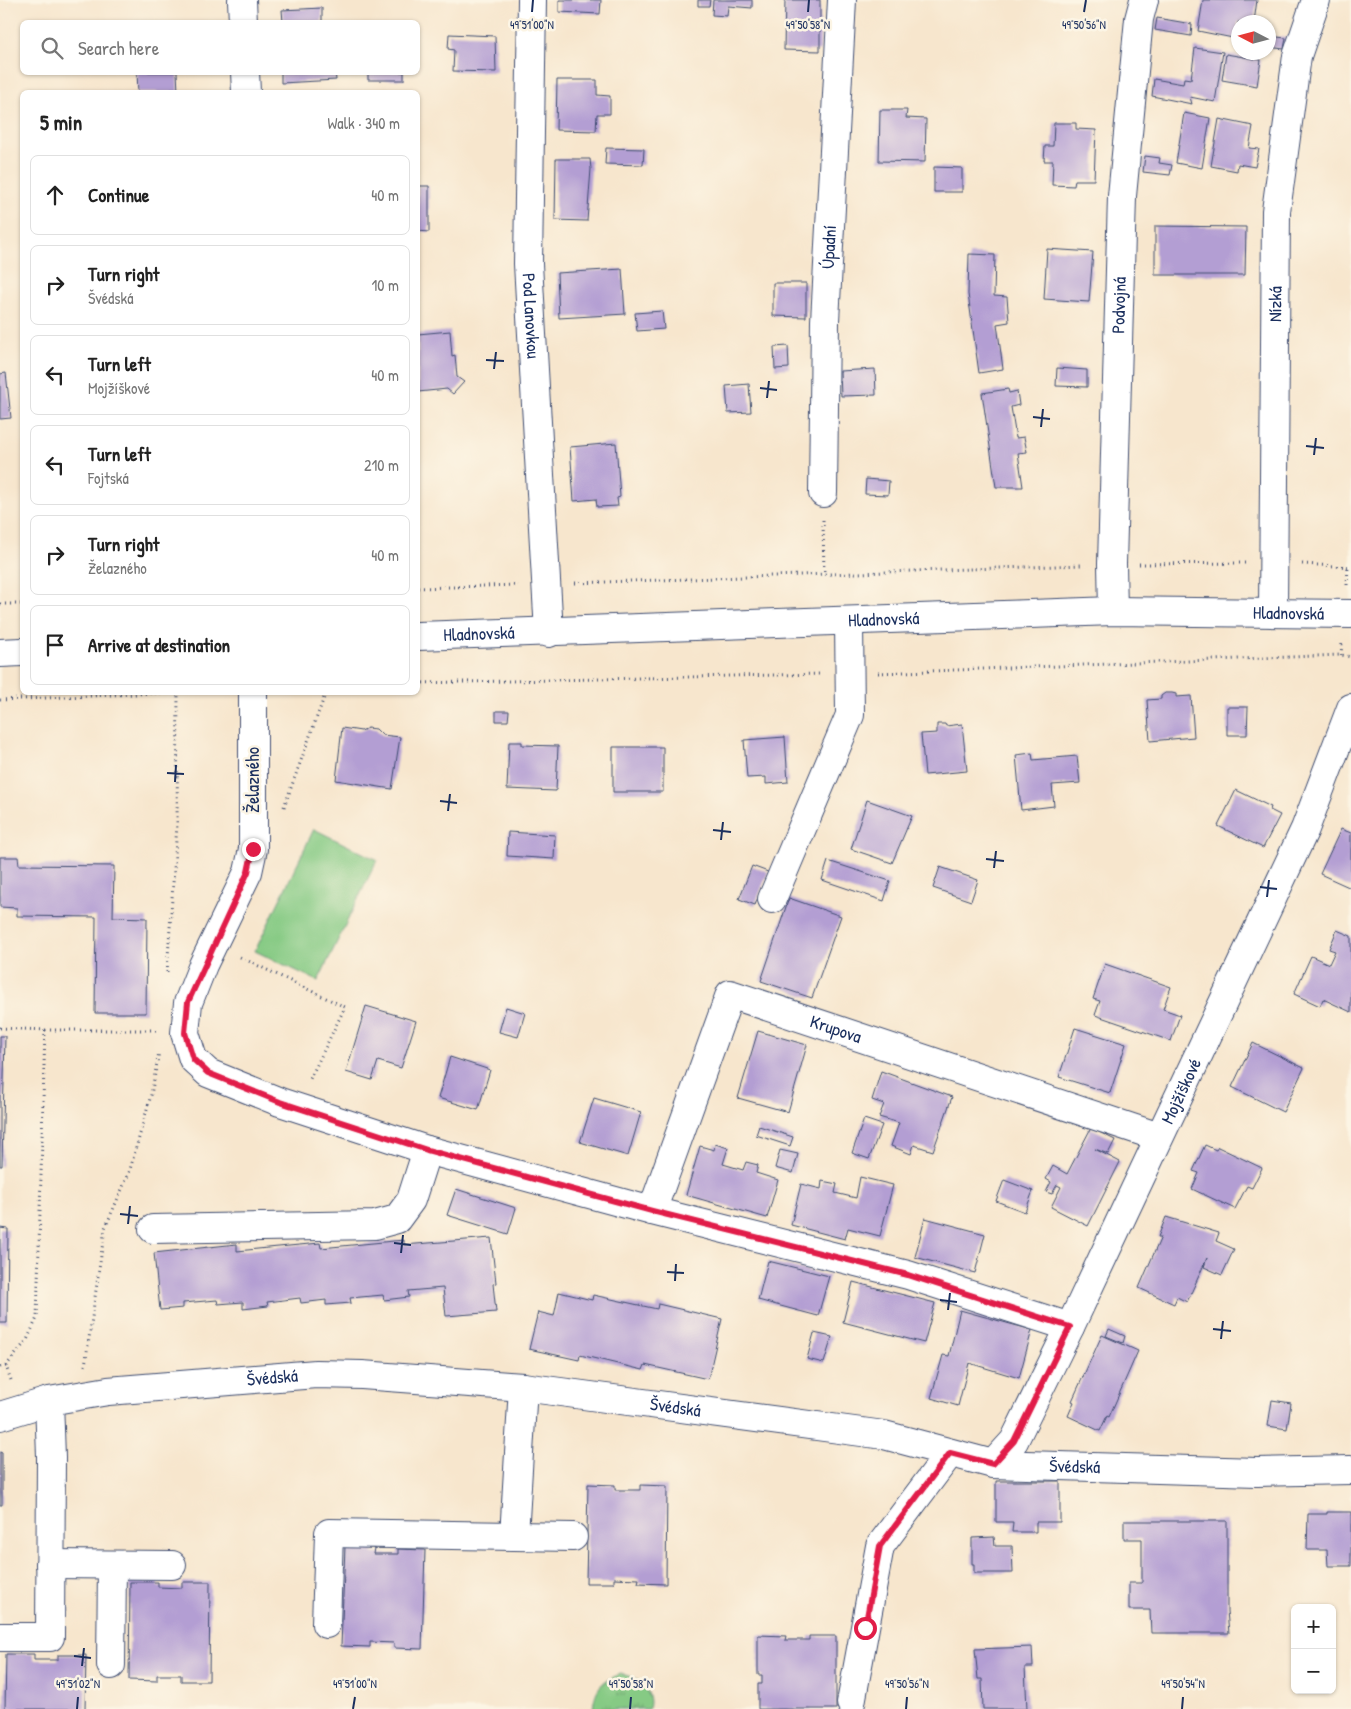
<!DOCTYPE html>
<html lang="en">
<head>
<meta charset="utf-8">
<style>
  body { margin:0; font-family:"Patrick Hand",sans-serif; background:#f6f6f6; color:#222 }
  .controls { position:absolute; right:15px; bottom:15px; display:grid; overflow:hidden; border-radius:8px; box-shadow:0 1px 4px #0004 }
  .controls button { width:45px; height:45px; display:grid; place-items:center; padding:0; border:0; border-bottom:1px solid #e0e0e0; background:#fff; color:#222; font:25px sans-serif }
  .compass { position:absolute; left:1231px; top:15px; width:45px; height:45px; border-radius:50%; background:#fff; box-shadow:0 1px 4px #0004; rotate:276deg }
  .stop { position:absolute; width:15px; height:15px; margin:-11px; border:4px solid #e11d48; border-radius:50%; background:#fff }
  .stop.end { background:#e11d48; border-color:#fff; box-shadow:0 1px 5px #0008 }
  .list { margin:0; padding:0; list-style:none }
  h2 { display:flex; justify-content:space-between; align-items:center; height:65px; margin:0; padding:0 20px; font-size:21px }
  h2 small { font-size:16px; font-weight:400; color:#767676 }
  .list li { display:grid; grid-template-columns:32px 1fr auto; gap:15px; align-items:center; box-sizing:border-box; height:80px; margin:0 10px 10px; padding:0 10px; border:1px solid #e0e0e0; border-radius:8px }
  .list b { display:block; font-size:19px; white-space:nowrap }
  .list p { margin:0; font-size:16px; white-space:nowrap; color:#767676 }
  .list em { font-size:16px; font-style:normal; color:#767676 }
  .icon { flex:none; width:28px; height:28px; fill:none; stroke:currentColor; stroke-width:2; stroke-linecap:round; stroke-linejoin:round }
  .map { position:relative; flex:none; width:1351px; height:1709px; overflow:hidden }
  .search { position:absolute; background:#fff; box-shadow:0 1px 4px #0004; left:20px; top:20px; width:400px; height:55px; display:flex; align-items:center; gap:12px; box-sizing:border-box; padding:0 18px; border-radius:8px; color:#767676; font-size:19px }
  .panel { position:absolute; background:#fff; box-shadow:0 1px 4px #0004; left:20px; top:90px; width:400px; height:605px; border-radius:8px }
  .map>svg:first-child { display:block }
  .grass { fill:url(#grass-tufts); stroke:#507c71 }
  .pitch { fill:#86ca84; stroke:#507c71 }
  .building { fill:#b39ed3 }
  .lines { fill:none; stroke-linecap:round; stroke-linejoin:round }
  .minor-casing { stroke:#3c4a6f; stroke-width:30 }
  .path { stroke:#3c4a6f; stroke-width:3; stroke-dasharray:1 4; stroke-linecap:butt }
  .minor { stroke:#fff; stroke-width:28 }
  .route { stroke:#e11d48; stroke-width:6 }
  .ticks { fill:none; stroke:#1b2f5e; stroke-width:2 }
  .labels { text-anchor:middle; stroke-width:5; stroke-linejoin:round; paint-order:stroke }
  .street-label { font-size:18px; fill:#1b2f5e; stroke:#fcf5e5 }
  .ticks-label { font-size:12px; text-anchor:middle; fill:#1b2f5e; stroke:#fcf5e5; stroke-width:5; stroke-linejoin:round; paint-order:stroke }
</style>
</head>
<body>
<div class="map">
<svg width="1351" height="1709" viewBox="0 0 1351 1709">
  <defs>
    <pattern id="grass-tufts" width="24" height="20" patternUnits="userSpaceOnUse" patternTransform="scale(1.25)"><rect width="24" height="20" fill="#86ca84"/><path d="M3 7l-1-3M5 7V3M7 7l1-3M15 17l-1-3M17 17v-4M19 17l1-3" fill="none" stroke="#6da46f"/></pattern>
  </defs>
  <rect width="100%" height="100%" fill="#fcf5e5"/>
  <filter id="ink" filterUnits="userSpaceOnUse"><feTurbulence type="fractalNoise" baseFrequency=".02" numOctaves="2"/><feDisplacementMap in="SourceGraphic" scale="10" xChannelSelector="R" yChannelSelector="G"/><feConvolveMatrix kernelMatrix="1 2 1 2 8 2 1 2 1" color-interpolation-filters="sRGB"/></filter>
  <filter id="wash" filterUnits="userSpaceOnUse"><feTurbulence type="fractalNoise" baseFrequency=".0096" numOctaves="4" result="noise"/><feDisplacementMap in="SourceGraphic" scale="20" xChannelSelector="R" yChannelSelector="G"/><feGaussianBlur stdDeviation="1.12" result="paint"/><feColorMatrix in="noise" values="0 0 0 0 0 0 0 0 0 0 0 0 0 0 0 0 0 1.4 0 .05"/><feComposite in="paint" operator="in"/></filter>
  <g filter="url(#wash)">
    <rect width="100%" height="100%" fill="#f7e6cd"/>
    <path class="grass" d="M621,1674C638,1677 654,1690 649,1709H593C595,1688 601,1681 621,1674Z"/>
    <path class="pitch" d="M314,829L377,860L318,981L255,951Z"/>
    <g id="blocks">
      <path class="building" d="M559,0H601L600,14L559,12Z
        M698,0H710L709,6H698Z
        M713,0H752V8L728,6L727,16L712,15Z
        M785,0H820V51L784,50Z
        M1203,0H1257L1254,22H1238V39L1198,31Z
        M322,8V22H283L282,10Z
        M1157,18L1192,24L1191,36L1155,30Z
        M449,34L495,36L496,72L453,71L454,50L448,49Z
        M1268,36L1286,38L1284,49L1268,47Z
        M1195,48L1223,52L1215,102L1190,97L1192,104L1152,96L1154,79L1183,84L1184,78L1191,79Z
        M1226,54L1261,60L1257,86L1222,80Z
        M137,72H177L178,92H138Z
        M281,72H335L336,80L281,83Z
        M368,72H404V80H368Z
        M557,80H597V95L610,96V114H597L596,131L556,130Z
        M880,110H907L906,118L926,119L925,162L879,161Z
        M1184,113L1210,118L1202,168L1176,163Z
        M1219,119L1253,126L1249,148L1259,149L1255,167L1238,164L1237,171L1211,166Z
        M1054,123H1076V129L1096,130L1094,180H1075L1074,186L1052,185L1053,161H1044L1045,146H1053Z
        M606,148L644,149L643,165L605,164Z
        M1145,156L1160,158L1159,163L1172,165L1170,175L1143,172Z
        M556,159H590L591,169L587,221L555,220Z
        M934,167L962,168V192H934Z
        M418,186H429V232L418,231Z
        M1155,226L1246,227L1245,275H1155Z
        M1047,249L1093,252L1089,302L1044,299Z
        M969,254L995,255L994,296L1007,297L1009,322L997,324L1003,369L979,373L968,294Z
        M622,269L625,314L559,318L557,273Z
        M773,283H806V317L773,316Z
        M662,311L664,329L637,331L635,313Z
        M450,331L452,356L455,355L457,377L464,382L453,394L447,389L418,392V334Z
        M788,346L789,368L775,369L774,347Z
        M1057,368L1087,370V387L1056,386Z
        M875,369L876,395L841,396L840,371Z
        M6,373L11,418L0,419V374Z
        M749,384L751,412L728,413L726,386Z
        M1008,389L1009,393L1017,391L1019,405L1011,407L1016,438L1024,437L1027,452L1018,453L1023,487H996L982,393Z
        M616,443L620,497L617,498L618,506L597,507L596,499L574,501L570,447Z
        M866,479L889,481L888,495L865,494Z
        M1165,693H1172L1176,694V697L1191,696L1194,737L1150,741L1147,700L1161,699V696Z
        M1227,707H1248L1247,735H1227Z
        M496,711H509L508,721H496Z
        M937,724H945L946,726L962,724L967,771L925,775L921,734L937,733Z
        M342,728L361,731L368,728L376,729L382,735L400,737L392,789L336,780Z
        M785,737L788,782L766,784V777L747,778L744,740Z
        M509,742H522V745L558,746L556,791L507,789Z
        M613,747H663V792H613Z
        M1032,753L1033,760L1077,756L1080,783L1052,785L1054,806L1021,810L1016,755Z
        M1236,790L1271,807L1270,810L1280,815L1263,848L1218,826Z
        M867,800L912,816L892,863L851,849Z
        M1341,829L1351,833V888L1320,874Z
        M508,832L555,835L554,859L507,856Z
        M0,857H18L19,865L114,866L113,917L147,918L146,1013H95L96,917L17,916V908L0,907Z
        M828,861L890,881L884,901L822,880Z
        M752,866L768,872L755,905L739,899Z
        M940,867L978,880L971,901L933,888Z
        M789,898L841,916L812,998L761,981Z
        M1337,930L1351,936V1012L1323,999L1320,1006L1294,994L1311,956L1329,964L1335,951L1329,949Z
        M1105,964L1171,987L1163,1009L1180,1015L1171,1041L1095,1015L1100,1001L1093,999Z
        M366,1006L416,1021L401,1068L378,1061L372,1080L346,1072Z
        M506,1007L525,1013L518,1037L499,1032Z
        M1075,1028L1126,1044L1110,1093L1059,1077Z
        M758,1031L807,1045L788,1112L738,1098Z
        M0,1036H5L2,1166H0Z
        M1253,1043L1304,1068L1283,1112L1232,1087Z
        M450,1057L490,1070L478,1110L438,1098Z
        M881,1071L952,1097L933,1151L914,1145L911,1154L891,1146L899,1123L879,1117L884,1104L872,1100Z
        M594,1098L641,1112L628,1156L580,1142Z
        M864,1119L882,1125L869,1159L852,1153Z
        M759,1126L793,1137L790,1146L756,1135Z
        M1091,1128L1115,1140L1108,1154L1095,1149L1120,1162L1088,1226L1051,1207L1061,1187L1057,1185L1052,1194L1046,1192L1051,1182L1046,1179L1053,1166L1067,1174Z
        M715,1144L728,1148L723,1164L743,1170L746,1162L758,1165L756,1173L778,1180L767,1218L686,1195L700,1146L714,1150Z
        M1205,1145L1216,1150L1218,1147L1262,1168L1252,1188L1247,1186L1235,1209L1192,1189L1199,1173L1193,1171Z
        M780,1150L798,1154L793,1173L775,1168Z
        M860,1177L893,1185L880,1236L848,1228L845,1239L791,1225L801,1184L821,1189L822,1181L837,1184L835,1193L856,1198Z
        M1004,1180L1033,1191L1025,1212L996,1201Z
        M456,1189L516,1208L508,1234L447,1215Z
        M1166,1217L1219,1233L1216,1241L1234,1249L1222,1275L1204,1267L1207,1258L1187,1302L1177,1297L1174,1304L1139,1288L1161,1237H1158Z
        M925,1218L985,1234L975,1273L915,1257Z
        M0,1228L8,1229L7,1323H0Z
        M491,1238L496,1283L493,1284L496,1312L446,1316L443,1288L408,1291L409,1297L384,1300L383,1295L350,1298L351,1303L326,1305V1300L301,1303L300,1298L267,1302L268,1306L243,1309V1302L218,1304L217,1300L183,1303V1308L160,1310L154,1253L237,1244V1251L320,1243L321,1248L404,1240V1245Z
        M768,1261L829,1276L818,1316L758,1300Z
        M853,1282L935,1303L924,1343L843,1322Z
        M559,1292L592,1300L593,1295L657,1309L658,1304L722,1319L708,1379L645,1365L643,1370L580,1355L579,1360L529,1349L538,1312L554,1316Z
        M960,1310L1032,1330L1019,1378L969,1363L958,1406L931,1398L943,1355L949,1356Z
        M1109,1329L1125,1336L1123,1343L1106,1336Z
        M814,1333L832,1337L824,1363L807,1359Z
        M1102,1335L1138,1351L1109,1417L1107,1416L1100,1431L1068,1416L1074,1402L1072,1401Z
        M1272,1400L1291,1403L1287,1429L1268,1426Z
        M0,1452L2,1453V1505H0Z
        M996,1481H1060V1522H1036V1532H1012L1013,1522H996Z
        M588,1484L615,1485V1490H640V1485L667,1486L666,1584L638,1583L639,1579L614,1578V1583H586Z
        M1327,1512H1351V1566H1328L1327,1550H1307L1308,1514H1327Z
        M1124,1521H1227V1611L1229,1633H1151L1150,1610H1129V1583H1142V1539H1124Z
        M994,1537L995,1546H1012L1013,1573H974V1564H972V1538Z
        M345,1547L374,1548L373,1554H398V1549L425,1550L422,1649L394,1648V1643L370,1642V1647L341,1646Z
        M130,1582H158V1587L182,1588V1582H210L209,1681H181V1675H157V1681L129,1680Z
        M758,1635L786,1636L785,1640H809V1636H836V1709H758V1684H762V1675H758Z
        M1032,1647L1033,1667H1025L1027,1709H983L982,1679H978L975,1649Z
        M6,1654H34V1660H58V1655H86L85,1709H5Z"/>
    </g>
  </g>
  <g filter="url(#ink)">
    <use href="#blocks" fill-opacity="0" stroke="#3c4a6f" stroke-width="1"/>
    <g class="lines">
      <defs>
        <g id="minor">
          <path d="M242,0L243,22"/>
          <path id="s1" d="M532,0L528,264L549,633"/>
          <path d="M245,72L246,92"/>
          <path id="s2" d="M823,493L825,321L842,0"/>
          <path id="s3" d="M1113,611L1112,564L1122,196L1139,19L1144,0"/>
          <path id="s4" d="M1273,613L1276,211L1297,56L1316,0"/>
          <path id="s5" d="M418,636L1113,611L1351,614"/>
          <path d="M0,653L22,652"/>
          <path d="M253,692V849L248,872L203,965L188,1003L185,1033L193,1059L208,1073L280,1102L427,1150L652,1211L908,1275L1070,1327"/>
          <path d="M772,899L850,715L849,621"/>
          <path id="s6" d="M652,1211L730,994L1159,1137"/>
          <path d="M153,1229L375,1225L397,1219L411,1200L427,1150"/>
          <path id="s7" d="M0,1416L49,1401L108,1391L316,1374L362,1375L523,1387L884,1435L993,1464L1257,1472L1351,1470"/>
          <path id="s8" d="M993,1464L1014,1441L1070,1327L1305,829L1351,708"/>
          <path d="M514,1536L573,1537"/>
          <path d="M50,1564L172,1565"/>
          <path d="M326,1624L329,1533L514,1536L523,1387"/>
          <path d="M0,1637H50L51,1457L49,1401"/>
          <path d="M111,1665L112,1565"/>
          <path d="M851,1703L880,1546L950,1453"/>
        </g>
      </defs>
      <use href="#minor" class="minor-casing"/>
      <path class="path" d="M823,520L824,574
        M1139,564L1245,563
        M1302,564L1351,567
        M575,583L1083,565
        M1347,585L1348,567
        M418,588L518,585
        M0,604H22
        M1341,655L1342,643
        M878,673L1341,655L1351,657
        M418,683L822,674
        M0,700L179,692
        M284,807L326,692
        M240,957L345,1007L309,1081
        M167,972L177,825L178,692
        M0,1028L45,1030L37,1318L27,1340L6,1366
        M45,1030H157
        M85,1366L105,1228L129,1173L151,1095L159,1052
        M0,1367L6,1366L12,1383"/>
      <use href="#minor" class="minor"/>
    </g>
  </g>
  <g class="lines" filter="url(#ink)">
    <path class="route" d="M253,849L248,872L188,1002L185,1033L193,1059L208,1073L280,1102L427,1150L652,1211L908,1275L1070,1327L1014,1441L993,1464L950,1453L880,1546L865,1628"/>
  </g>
  <path class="ticks" d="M532,12L533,0M808,12L809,0M1084,12L1086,0M486,360L504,361M494,369L496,352M760,388L777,390M767,398L769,381M1033,417L1050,419M1041,427L1043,409M1306,446L1324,448M1314,455L1316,438M167,773L184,774M175,782L176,765M440,801L457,803M448,811L450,794M713,830L731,832M721,840L723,822M986,859L1004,861M994,868L996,851M1260,887L1277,889M1267,897L1269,880M120,1214L138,1216M128,1224L130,1206M394,1243L411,1245M401,1253L403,1235M667,1272L684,1273M675,1281L676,1264M940,1300L957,1302M948,1310L950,1293M1213,1329L1231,1331M1221,1339L1223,1321M74,1656L91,1658M82,1666L84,1648M77,1709L78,1697M353,1709L355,1697M630,1709L631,1697M906,1709L907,1697M1182,1709L1183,1697"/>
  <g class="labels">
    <g class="street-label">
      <text dy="6" stroke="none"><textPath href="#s2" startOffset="246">Úpadní</textPath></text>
      <text dy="6" stroke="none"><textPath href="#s4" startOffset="309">Nízká</textPath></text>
      <text dy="6" stroke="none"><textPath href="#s3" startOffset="306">Podvojná</textPath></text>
      <text dy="6" stroke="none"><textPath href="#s1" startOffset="316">Pod Lanovkou</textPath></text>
      <text dy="6" stroke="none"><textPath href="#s5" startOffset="871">Hladnovská</textPath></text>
      <text dy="6" stroke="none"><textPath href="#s5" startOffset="466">Hladnovská</textPath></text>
      <text dy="6" stroke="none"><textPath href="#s5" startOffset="61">Hladnovská</textPath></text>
      <text transform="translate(253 780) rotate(-90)" y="6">Želazného</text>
      <text dy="6" stroke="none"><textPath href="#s6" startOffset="342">Krupova</textPath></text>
      <text dy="6" stroke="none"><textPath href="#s8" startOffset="419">Mojžíškové</textPath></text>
      <text dy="6" stroke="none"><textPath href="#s7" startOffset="276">Švédská</textPath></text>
      <text dy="6" stroke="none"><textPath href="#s7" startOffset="681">Švédská</textPath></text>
      <text dy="6" stroke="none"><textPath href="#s7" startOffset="1086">Švédská</textPath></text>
    </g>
  </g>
  <g class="ticks-label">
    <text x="532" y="29">49°51'00"N</text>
    <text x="808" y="29">49°50'58"N</text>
    <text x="1084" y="29">49°50'56"N</text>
    <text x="78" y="1688">49°51'02"N</text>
    <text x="355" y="1688">49°51'00"N</text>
    <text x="631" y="1688">49°50'58"N</text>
    <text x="907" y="1688">49°50'56"N</text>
    <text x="1183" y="1688">49°50'54"N</text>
  </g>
</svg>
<div class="controls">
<button>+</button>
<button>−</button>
</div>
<svg class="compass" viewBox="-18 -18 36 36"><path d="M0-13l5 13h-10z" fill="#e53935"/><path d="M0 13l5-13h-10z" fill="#767676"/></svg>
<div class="stop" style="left:865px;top:1628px"></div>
<div class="stop end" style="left:253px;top:849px"></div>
<div class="search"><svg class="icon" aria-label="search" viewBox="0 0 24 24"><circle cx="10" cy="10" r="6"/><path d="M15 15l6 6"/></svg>Search here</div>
<section class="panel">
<h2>5 min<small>Walk · 340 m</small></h2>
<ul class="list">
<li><svg class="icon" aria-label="ahead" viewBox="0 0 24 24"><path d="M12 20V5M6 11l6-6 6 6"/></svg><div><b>Continue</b></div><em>40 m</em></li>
<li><svg class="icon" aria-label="right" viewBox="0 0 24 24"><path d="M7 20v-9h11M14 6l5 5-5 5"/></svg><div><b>Turn right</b><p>Švédská</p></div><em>10 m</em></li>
<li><svg class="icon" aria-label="left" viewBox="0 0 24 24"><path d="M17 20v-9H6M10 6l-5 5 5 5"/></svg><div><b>Turn left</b><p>Mojžíškové</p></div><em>40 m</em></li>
<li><svg class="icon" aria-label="left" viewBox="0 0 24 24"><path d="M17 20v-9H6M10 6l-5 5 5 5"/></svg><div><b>Turn left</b><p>Fojtská</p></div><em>210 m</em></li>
<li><svg class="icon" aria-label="right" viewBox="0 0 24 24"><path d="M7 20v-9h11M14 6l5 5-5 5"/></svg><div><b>Turn right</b><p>Želazného</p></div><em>40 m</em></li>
<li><svg class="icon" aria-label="arrive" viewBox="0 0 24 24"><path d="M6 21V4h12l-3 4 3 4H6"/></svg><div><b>Arrive at destination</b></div></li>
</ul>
</section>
</div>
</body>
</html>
